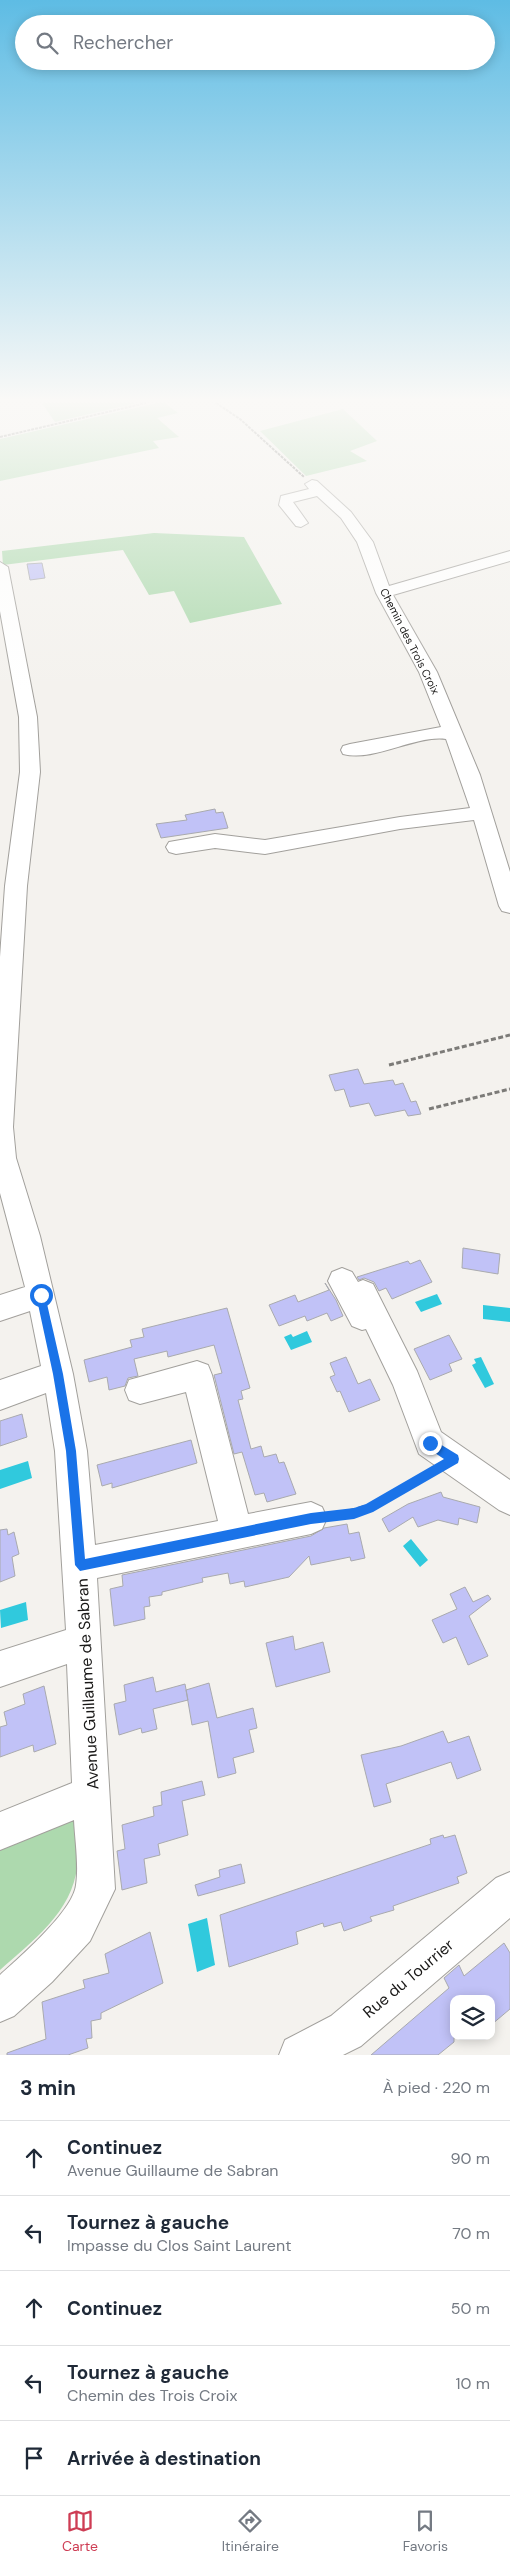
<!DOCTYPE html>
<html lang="fr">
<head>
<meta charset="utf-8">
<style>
  body { margin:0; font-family:"DM Sans",sans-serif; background:#f6f6f7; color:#1f2937 }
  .controls { position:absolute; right:15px; bottom:15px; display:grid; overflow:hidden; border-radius:10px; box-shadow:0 2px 12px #0003 }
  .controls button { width:45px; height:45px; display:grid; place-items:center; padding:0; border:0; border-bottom:1px solid #e0e1e3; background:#fff; color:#1f2937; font:25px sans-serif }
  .stop { position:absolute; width:15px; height:15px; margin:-11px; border:4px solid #1a73e8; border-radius:50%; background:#fff }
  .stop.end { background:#1a73e8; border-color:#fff; box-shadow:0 1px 5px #0008 }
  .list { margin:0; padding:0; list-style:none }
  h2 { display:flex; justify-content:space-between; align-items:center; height:65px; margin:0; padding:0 20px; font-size:21px }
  h2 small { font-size:16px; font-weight:400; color:#747a83 }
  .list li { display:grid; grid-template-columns:32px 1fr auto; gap:15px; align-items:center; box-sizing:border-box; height:75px; padding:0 20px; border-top:1px solid #e0e1e3 }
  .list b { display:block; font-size:19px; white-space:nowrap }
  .list p { margin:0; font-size:16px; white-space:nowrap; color:#747a83 }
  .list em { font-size:16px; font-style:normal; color:#747a83 }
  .icon { flex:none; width:28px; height:28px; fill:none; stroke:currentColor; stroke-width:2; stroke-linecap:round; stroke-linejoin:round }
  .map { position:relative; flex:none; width:510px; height:2055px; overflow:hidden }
  .search { position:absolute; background:#fff; box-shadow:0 2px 12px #0003; left:15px; right:15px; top:15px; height:55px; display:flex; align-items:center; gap:12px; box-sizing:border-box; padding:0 18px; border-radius:28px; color:#747a83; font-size:19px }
  .sheet { height:440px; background:#fff }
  nav { display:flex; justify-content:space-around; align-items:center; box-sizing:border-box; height:70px; border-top:1px solid #e0e1e3; background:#fff; font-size:14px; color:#747a83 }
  nav a { display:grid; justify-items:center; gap:2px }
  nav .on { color:#ce3d54 }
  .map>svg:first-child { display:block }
  .green { fill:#add9ae }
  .water { fill:#30c9dd }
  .building { fill:#c1c2f7; stroke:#a9aaae }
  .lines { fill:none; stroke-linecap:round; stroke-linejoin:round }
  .minor-casing { stroke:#a2a09c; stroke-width:2 }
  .path-far2 { stroke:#7c7b78; stroke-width:2; stroke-dasharray:3 1; stroke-linecap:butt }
  .path-far1 { stroke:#7c7b78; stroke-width:3; stroke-dasharray:5 2.5; stroke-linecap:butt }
  .path { stroke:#7c7b78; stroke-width:4; stroke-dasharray:6 3; stroke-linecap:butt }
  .minor { fill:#fff; fill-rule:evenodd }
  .route { fill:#1a73e8 }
  .labels { text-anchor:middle; stroke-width:4; stroke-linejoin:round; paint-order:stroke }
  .far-street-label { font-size:11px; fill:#191817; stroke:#fff }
  .near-street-label { font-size:16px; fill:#191817; stroke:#fff }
</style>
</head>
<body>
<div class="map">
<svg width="510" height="2055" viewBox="0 0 510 2055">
  <rect width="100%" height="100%" fill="#f4f2ee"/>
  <path class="green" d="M42,403H137L55,422Z
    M157,403H165L178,413L157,418L179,437L153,441L159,448L0,481V439Z
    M343,409L377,441L350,451L367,461L306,476L260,431Z
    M154,533L244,537L282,604L190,623L174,591L149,595L123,550L3,565L2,551Z
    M76,1815C76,1832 78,1850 77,1866C73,1912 31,1942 0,1970V1846Z"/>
  <path class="water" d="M437,1294L442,1304L421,1312L415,1302Z
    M483,1305L510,1308V1322L483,1319Z
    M307,1331L312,1342L291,1350L284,1337L291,1334L293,1337Z
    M481,1357L494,1384L485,1388L472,1365L476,1363L474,1359Z
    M28,1461L32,1478L0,1489V1470Z
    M411,1539L428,1560L420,1567L403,1546Z
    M26,1602L28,1620L1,1628L0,1610Z
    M207,1918L215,1965L197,1972L188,1924Z"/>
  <path class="building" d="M42,563L45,578L30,580L27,564Z
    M215,809L216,813L223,812L228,828L161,838L156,824L187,820L185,815Z
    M358,1069L364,1084L393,1080L395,1085L403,1083L411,1102L416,1101L421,1114L408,1116L405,1110L375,1116L369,1103L350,1107L344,1089L335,1091L329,1075Z
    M463,1248L500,1254L498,1274L462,1268Z
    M420,1260L432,1282L392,1299L386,1288L379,1291L374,1282L364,1278L359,1280L357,1277L408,1261L410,1264Z
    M325,1283L336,1300L343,1316L331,1321L327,1313L307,1321L305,1316L279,1326L269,1305L295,1295L298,1302L329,1290Z
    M227,1308L250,1388L241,1391L243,1399L238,1400L251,1449L261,1446L264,1457L276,1454L279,1463L284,1462L296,1494L267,1502L264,1493L255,1495L242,1452L234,1454L214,1375L222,1373L214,1345L168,1357L167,1351L134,1359L138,1376L128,1378L125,1386L109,1390L107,1377L89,1382L84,1360L132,1347L130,1340L144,1337L142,1329Z
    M449,1335L462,1359L449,1364L452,1371L430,1380L414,1349Z
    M346,1357L358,1384L370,1379L380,1400L349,1412L340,1391L337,1392L330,1377L335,1375L330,1363Z
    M22,1414L27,1437L0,1446V1421Z
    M191,1440L197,1463L112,1488V1483L102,1486L97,1465Z
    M441,1492L443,1497L480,1507L477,1523L459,1518L458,1525L438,1520L418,1527L413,1517L389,1532L382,1519L408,1504Z
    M347,1524L349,1534L359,1532L365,1558L351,1561L350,1557L311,1565L309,1556L289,1577L245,1587L244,1581L230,1584L228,1573L202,1578L203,1582L162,1592V1595L149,1597L150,1606L144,1607L145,1619L114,1626L110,1589L123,1586L122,1575L311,1536L324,1528Z
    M7,1529L8,1535L14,1532L19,1554L12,1557L15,1576L0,1582V1530Z
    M465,1587L473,1602L488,1595L491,1599L469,1616L488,1656L468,1665L456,1637L443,1643L432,1620L457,1609L450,1594Z
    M293,1636L295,1650L323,1642L330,1672L276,1687L266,1643Z
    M153,1677L156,1692L185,1684L188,1700L153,1709L157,1729L142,1733L141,1728L119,1735L114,1704L126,1701L124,1685Z
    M209,1683L217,1718L253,1708L257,1728L249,1730L254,1752L233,1758L236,1773L218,1778L208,1721L192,1725L186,1690Z
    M44,1686L56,1744L34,1752L33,1745L0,1757V1727L7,1725L4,1712L25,1704L23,1694Z
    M443,1731L448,1743L469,1736L481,1770L457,1779L451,1762L386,1784L391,1802L374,1807L361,1755L401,1746Z
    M202,1781L205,1795L182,1801L188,1835L158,1844L160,1855L144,1859L147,1883L122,1890L117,1851L125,1849L122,1825L154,1816L153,1807L162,1805L161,1792Z
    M443,1835L444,1838L455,1835L467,1873L457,1877L459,1883L393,1906L394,1910L370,1917L372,1921L344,1931L341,1922L324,1927L323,1923L296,1932L298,1944L229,1967L220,1915L431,1844L430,1839Z
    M241,1864L245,1883L198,1896L195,1885L220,1877L219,1870Z
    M150,1932L163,1983L101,2013V2019L91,2021L92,2038L86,2039L88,2048L68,2055H7V2053L46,2039L42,2002L85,1988L83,1980L109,1973L105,1954Z
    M504,1943L510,1953V2009L491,2025V1999H454V2042L438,2055H371L449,1988L444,1978L459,1965L464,1976Z"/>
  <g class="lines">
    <defs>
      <path id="minor" d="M312,480L317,481L351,512L373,542L389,586L510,551V561L393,595L437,672L480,775L510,872V913L502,911L499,906L474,820L400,829L265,854L215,848L176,854L169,852L166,847L169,842L215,834L265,840L400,817L470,808L446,739C414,735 376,762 343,754L341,750L343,746L350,744L441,727L419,672L376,593L357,542L341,518L317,496L293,502L308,523L301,527L296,526L279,505L281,496L309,489L305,484Z
        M0,562L8,567L37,717L40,772L27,886L13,1127L16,1158L40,1236L73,1374L87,1451L95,1545L218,1521L186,1392L140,1404L129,1400L125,1390L129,1380L197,1361L208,1365L212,1375L248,1514L311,1502L322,1507L327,1518L322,1529L311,1534L97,1578L115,1889L90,1941L52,1982L14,2016L0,2022V1975C20,1957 73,1911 76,1885C79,1865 75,1840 74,1820L0,1850V1812L72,1783L67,1664L0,1687V1651L66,1630L55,1451L46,1393L0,1410V1380L41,1366L30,1311L0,1321V1295L25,1287L0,1193V957L5,886L20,772L19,717L0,611Z
        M342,1268L352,1272L358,1282L363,1280L373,1284L417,1371L441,1432L510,1480V1515L499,1510L419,1454L393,1385L366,1329L362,1330L352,1326L328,1281L332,1272Z
        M510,1872V1918L361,2046L343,2055H279L285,2040L331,2016L496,1878Z"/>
    </defs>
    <use href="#minor" class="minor-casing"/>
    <path class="path-far2" d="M216,403L240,419L304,477
      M0,437L146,403"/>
    <path class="path-far1" d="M389,1065L510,1035
      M429,1109L510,1089"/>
    <path class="path" d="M332,1516L372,1505L432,1472"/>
    <use href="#minor" class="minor"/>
  </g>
  <linearGradient id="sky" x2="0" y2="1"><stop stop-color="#5ebce4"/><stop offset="0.58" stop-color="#faf9f7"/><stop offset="1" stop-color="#faf9f7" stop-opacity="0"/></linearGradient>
  <rect width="510" height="690" fill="url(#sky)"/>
  <path class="route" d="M41,1291L45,1295L63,1374L76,1451L85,1559L311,1513L354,1508L366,1504L444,1459L426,1447L425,1443L430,1438L458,1455L459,1459L458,1463L373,1512L354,1519L311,1524L80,1571L75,1565L66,1451L53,1374L36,1295Z"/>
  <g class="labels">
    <g class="far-street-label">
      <text transform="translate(410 641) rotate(63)" y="4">Chemin des Trois Croix</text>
    </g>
    <g class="near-street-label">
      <text transform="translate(87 1684) rotate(-93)" y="6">Avenue Guillaume de Sabran</text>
      <text transform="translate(408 1978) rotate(-40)" y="6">Rue du Tourrier</text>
    </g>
  </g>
</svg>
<div class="controls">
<button><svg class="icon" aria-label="layers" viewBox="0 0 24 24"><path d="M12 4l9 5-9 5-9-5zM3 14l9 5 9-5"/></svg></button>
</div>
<div class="stop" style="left:41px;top:1295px"></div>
<div class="stop end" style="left:430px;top:1443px"></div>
<div class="search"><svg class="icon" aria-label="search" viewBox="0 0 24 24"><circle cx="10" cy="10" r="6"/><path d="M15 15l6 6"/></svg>Rechercher</div>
</div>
<section class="sheet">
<h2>3 min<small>À pied · 220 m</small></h2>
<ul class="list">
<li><svg class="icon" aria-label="ahead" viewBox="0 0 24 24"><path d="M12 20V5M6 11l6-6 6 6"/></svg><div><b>Continuez</b><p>Avenue Guillaume de Sabran</p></div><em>90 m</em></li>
<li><svg class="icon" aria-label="left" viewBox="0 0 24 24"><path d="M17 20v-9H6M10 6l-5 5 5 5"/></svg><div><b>Tournez à gauche</b><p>Impasse du Clos Saint Laurent</p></div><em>70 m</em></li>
<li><svg class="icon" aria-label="ahead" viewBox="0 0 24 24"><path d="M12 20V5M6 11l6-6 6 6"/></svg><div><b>Continuez</b></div><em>50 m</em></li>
<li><svg class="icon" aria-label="left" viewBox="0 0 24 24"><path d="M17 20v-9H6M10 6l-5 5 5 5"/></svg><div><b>Tournez à gauche</b><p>Chemin des Trois Croix</p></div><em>10 m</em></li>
<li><svg class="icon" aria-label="arrive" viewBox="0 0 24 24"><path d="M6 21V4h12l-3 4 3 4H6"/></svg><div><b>Arrivée à destination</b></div></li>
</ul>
</section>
<nav>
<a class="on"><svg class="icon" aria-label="map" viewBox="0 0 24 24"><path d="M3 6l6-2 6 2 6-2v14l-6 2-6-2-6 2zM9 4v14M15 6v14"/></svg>Carte</a>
<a><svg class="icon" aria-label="directions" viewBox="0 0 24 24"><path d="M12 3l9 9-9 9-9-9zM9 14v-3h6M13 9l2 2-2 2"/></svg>Itinéraire</a>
<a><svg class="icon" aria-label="saved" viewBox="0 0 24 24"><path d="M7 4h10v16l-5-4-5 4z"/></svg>Favoris</a>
</nav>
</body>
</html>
